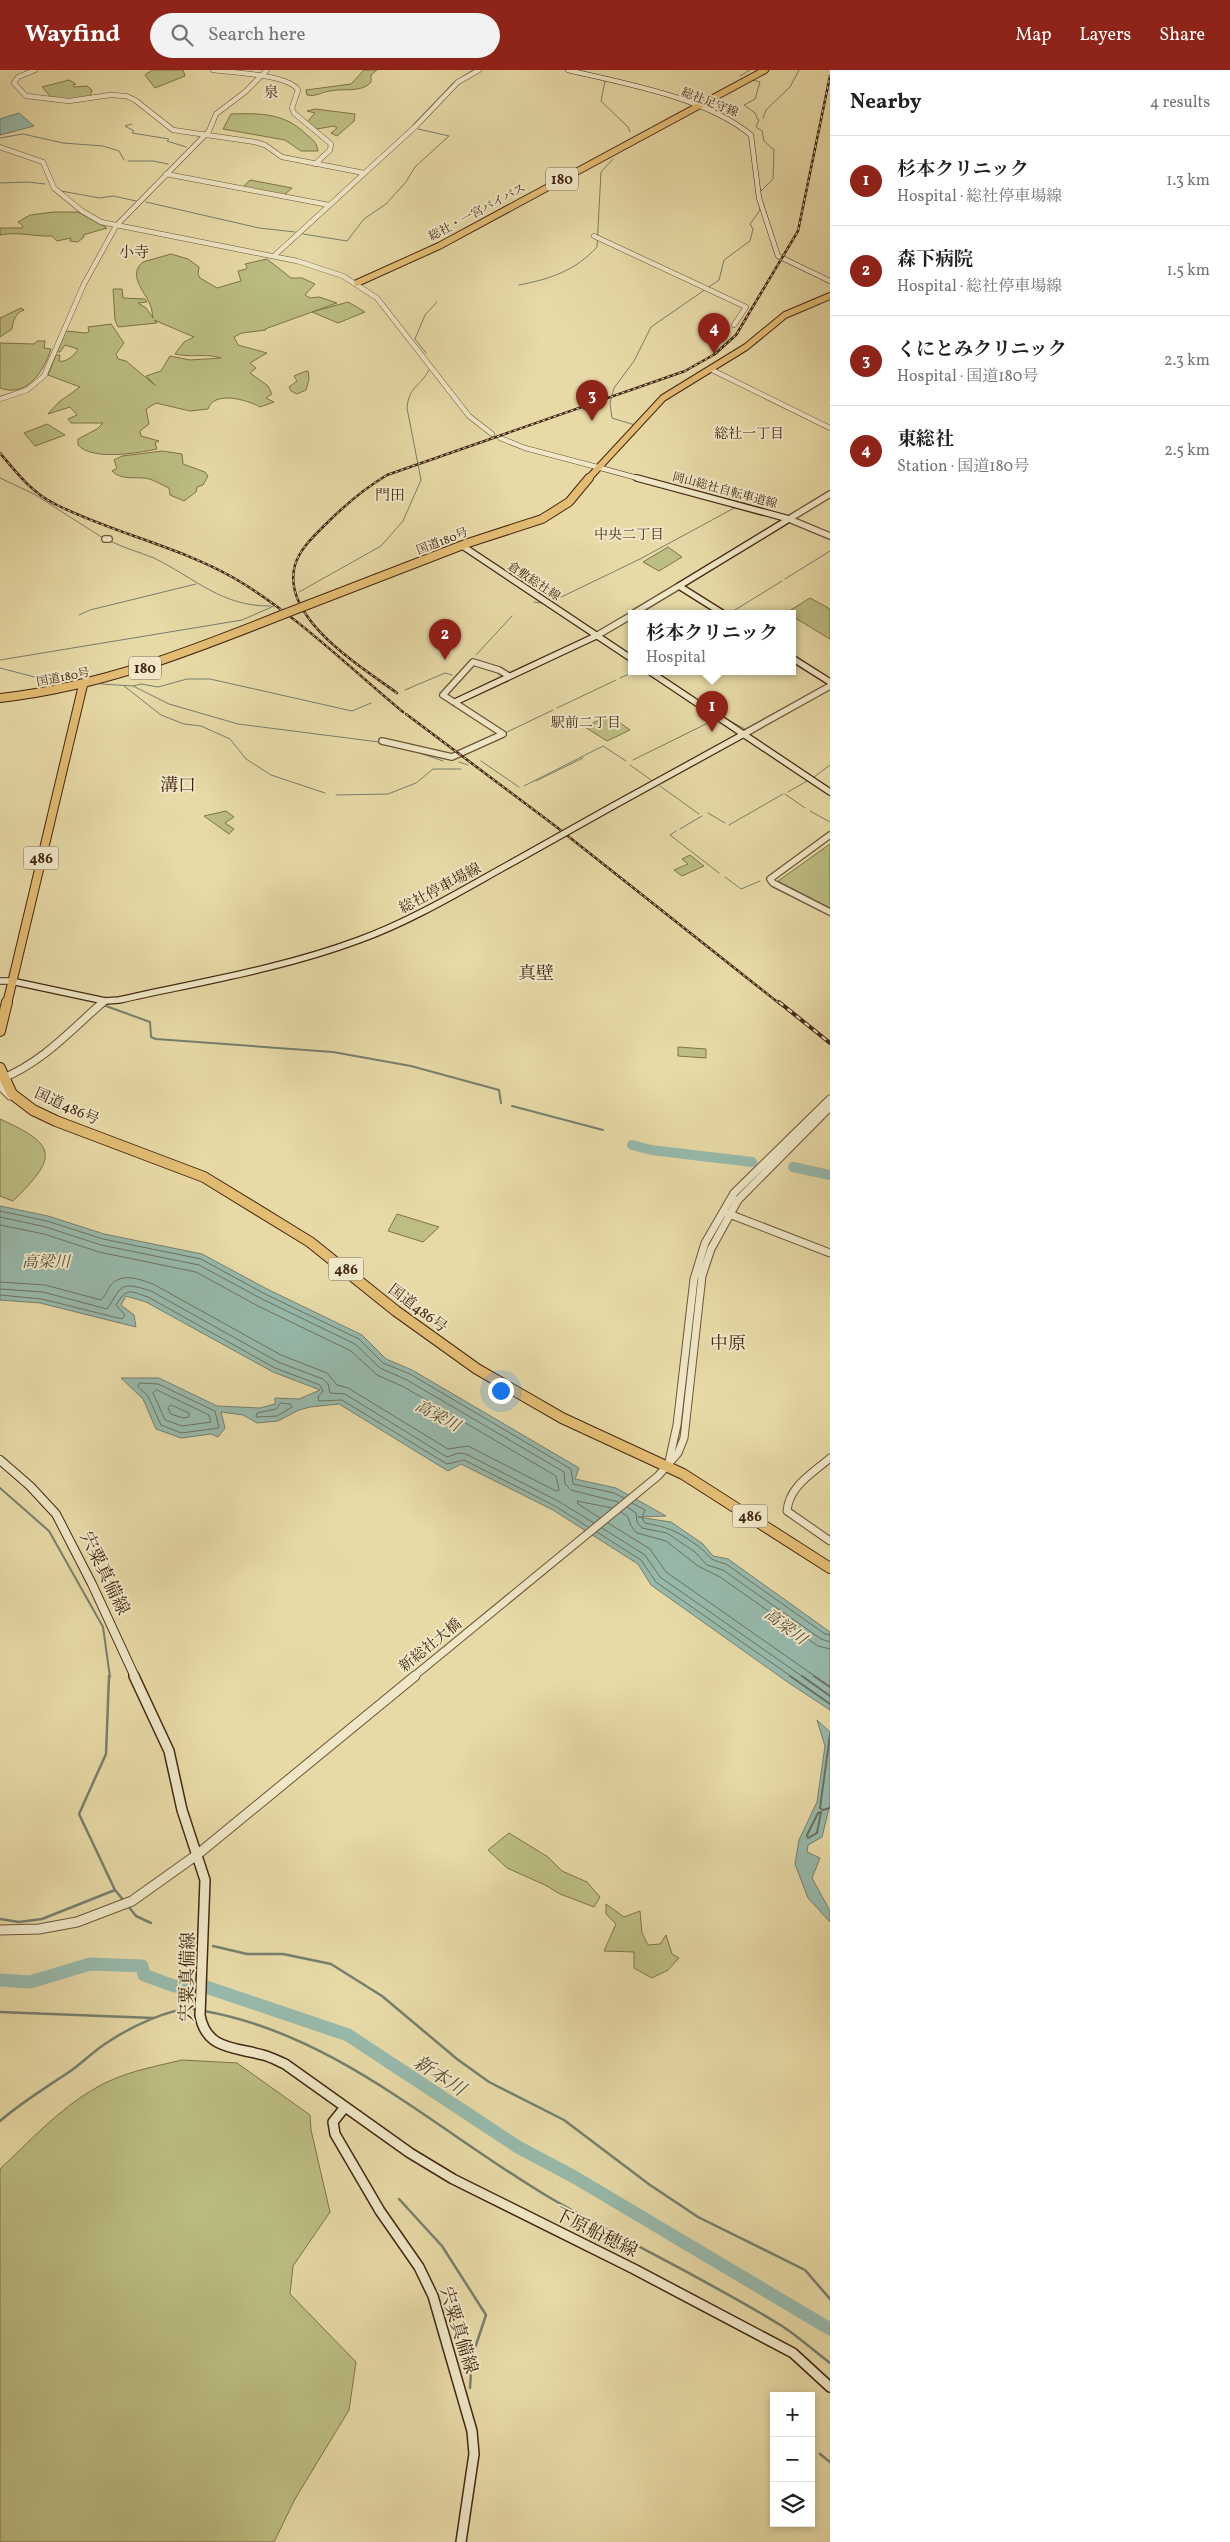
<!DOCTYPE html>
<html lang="en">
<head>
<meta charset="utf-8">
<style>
  body { margin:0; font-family:Vollkorn,"Noto Serif JP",serif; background:#f2f2f2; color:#202124 }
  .controls { position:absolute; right:15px; bottom:15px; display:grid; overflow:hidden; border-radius:0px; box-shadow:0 2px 8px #0003 }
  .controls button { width:45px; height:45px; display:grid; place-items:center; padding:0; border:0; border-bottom:1px solid #e0e0e0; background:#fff; color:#202124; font:25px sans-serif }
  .you { position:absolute; left:500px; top:1320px; width:18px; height:18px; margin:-12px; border:4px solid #fff; border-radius:50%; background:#1a73e8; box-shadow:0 0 0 8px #1a73e833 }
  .badge { display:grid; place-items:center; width:32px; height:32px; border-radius:50%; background:#8f2418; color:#fff; font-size:16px; font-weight:700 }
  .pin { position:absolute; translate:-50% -41px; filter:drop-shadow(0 1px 2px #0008) }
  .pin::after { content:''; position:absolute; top:26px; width:18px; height:15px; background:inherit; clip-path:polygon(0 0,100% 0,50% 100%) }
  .popup { position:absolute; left:628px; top:540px; width:168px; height:65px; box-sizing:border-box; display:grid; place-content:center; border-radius:0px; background:#fff; filter:drop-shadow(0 1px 4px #0005); font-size:16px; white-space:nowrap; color:#757577 }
  .popup b { font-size:19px; color:#202124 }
  .popup::after { content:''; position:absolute; left:50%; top:100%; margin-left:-10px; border:10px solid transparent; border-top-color:#fff }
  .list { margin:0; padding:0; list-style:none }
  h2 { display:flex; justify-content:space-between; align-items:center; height:65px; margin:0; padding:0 20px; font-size:21px }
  h2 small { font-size:16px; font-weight:400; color:#757577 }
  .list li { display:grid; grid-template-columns:32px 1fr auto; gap:15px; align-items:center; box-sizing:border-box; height:90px; padding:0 20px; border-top:1px solid #e0e0e0 }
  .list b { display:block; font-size:19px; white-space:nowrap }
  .list p { margin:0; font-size:16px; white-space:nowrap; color:#757577 }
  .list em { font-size:16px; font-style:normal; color:#757577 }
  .icon { flex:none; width:28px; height:28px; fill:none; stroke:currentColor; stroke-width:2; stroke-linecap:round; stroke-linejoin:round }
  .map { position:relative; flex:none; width:830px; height:2472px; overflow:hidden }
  header { display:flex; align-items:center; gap:30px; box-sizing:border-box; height:70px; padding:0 25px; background:#8f2418; color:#fff }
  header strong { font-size:24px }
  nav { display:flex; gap:28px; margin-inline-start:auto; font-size:18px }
  .search { width:350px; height:45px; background:#f2f2f2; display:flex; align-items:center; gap:12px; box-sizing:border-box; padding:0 18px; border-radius:28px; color:#757577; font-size:19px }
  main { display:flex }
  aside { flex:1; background:#fff }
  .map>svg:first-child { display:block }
  .green { fill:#bcbe83; stroke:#80724a }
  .water { fill:#97baac; stroke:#767f6e }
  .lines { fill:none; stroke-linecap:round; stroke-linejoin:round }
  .shore-far1 { stroke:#6e705f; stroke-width:1 }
  .shore { stroke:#6e705f; stroke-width:2 }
  .stream-far2 { stroke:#767f6e; stroke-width:1 }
  .stream-far1 { stroke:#767f6e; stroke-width:2 }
  .stream { stroke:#767f6e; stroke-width:2.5 }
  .river-far1 { stroke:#97baac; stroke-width:10 }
  .river { stroke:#97baac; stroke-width:13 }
  .tertiary-far3-casing { stroke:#6d5437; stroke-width:5.5 }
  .tertiary-far2-casing { stroke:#6d5437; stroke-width:8 }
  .tertiary-far1-casing { stroke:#6d5437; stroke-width:9 }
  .tertiary-casing { stroke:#6d5437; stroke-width:11 }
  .secondary-far3-casing { stroke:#442712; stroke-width:5.5 }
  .secondary-far2-casing { stroke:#442712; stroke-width:8 }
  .secondary-far1-casing { stroke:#442712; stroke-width:10 }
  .secondary-casing { stroke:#442712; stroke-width:12 }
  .trunk-far2-casing { stroke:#442712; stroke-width:8 }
  .trunk-far1-casing { stroke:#442712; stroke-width:10 }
  .trunk-casing { stroke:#442712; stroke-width:12 }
  .tertiary-far3 { stroke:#efe7c6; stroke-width:4.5 }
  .tertiary-far2 { stroke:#efe7c6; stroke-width:5.5 }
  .tertiary-far1 { stroke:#efe7c6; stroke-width:7 }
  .tertiary { stroke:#efe7c6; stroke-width:9 }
  .secondary-far3 { stroke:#efe7c6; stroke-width:4.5 }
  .secondary-far2 { stroke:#efe7c6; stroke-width:5.5 }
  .secondary-far1 { stroke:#efe7c6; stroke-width:8 }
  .secondary { stroke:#efe7c6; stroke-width:9 }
  .trunk-far2 { stroke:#e4bd74; stroke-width:6 }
  .trunk-far1 { stroke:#e4bd74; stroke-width:8 }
  .trunk { stroke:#e4bd74; stroke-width:10 }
  .rail-far1-casing { stroke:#442712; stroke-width:2.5 }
  .rail-casing { stroke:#442712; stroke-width:4 }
  .rail-far1 { stroke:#efe7c6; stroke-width:1; stroke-dasharray:3; stroke-linecap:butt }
  .rail { stroke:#efe7c6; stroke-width:2; stroke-dasharray:5.5; stroke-linecap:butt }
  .secondary-bridge-casing { stroke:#442712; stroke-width:8; stroke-linecap:butt }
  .trunk-bridge-casing { stroke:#442712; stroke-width:10; stroke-linecap:butt }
  .secondary-bridge { stroke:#efe7c6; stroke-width:5.5 }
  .trunk-bridge { stroke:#e4bd74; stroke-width:8 }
  .labels { text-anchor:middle; stroke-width:4; stroke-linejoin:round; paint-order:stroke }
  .far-street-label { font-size:12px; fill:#442712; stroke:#efe7c6 }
  .shield { fill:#efe7c6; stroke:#776148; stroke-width:1 }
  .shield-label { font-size:14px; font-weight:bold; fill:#442712 }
  .far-neighbourhood-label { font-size:14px; fill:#442712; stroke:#efe7c6 }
  .far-quarter-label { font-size:15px; fill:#442712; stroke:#efe7c6 }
  .street-label { font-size:15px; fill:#442712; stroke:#efe7c6 }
  .water-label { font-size:16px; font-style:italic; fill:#594c38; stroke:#efe7c6 }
  .quarter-label { font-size:18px; fill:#442712; stroke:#efe7c6 }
  .near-street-label { font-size:18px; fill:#442712; stroke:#efe7c6 }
  .near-water-label { font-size:19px; font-style:italic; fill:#594c38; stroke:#efe7c6 }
</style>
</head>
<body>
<header>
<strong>Wayfind</strong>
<div class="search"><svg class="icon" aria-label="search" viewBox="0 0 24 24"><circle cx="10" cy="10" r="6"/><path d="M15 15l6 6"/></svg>Search here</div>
<nav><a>Map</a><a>Layers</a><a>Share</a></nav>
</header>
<main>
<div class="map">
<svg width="830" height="2472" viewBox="0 0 830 2472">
  <rect width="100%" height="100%" fill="#e7daa7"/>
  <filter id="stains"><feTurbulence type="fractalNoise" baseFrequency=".004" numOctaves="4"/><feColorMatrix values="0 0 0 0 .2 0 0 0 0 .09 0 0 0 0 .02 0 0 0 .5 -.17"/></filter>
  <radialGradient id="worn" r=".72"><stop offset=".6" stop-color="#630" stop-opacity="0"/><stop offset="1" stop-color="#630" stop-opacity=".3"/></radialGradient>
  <path class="green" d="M152,0H183L185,6L155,18L145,5Z
    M364,0H377L371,5V12C362,23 343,18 330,21C321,22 316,27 307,25L306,20L351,14Z
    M69,10L76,14L73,15L74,17L87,16L92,20L90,27L71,29L52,28L42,17Z
    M315,39L355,44L354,51L337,66L331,63L337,58L334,56L317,59L307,52L315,43L307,41Z
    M231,44C261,43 285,43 307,65C313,70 317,73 318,81H301L285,70L223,59Z
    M250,110L292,118L284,125L243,117Z
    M54,142H78L107,158L83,165L84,167L78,172L70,171L71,168L57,171L52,166C34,167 19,161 0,165V158H22L23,156L18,152L30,145Z
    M171,184L188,189L199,197L198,204L200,208L217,218L241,211L238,201L246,199L247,197L245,194L267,189L291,208H302L315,214L305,225L310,228L319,227L337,233L265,259L266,260L242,263L234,267L238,275L267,283L250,293L256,298L250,303L268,316L272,324L266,328L274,332L260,337C248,330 214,320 208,339L190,341L156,333L146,339L149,354L140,361L141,366L159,371L155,373L157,379C137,383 93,391 78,375V369L97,359L103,353H71L68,349L77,345L70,337L48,344L59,332L80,317L48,305L56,285H60L59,291C66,293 75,285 78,279L65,275L60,282H57L66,261L86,263L89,262L88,257L111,254L124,273L116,284L118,289L126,291L156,316L146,306L161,301L170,286L190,290L221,288C206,283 191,288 175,284L184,272L194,267L154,250L157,253L118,257L115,250L113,219H122L123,228L145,229L147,232L138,233L146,238L153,248C152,243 152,237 149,232C143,220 128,204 143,192Z
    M348,232L365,242L338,253L312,242Z
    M21,238L24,240C16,242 13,251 12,259L0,267V248Z
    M37,271H45L44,278L51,279C44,301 27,328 0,318V273L34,274Z
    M306,301H308L309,309L306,320L297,324L291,321L289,317L297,311L294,306Z
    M47,354L65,365L35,376L24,363Z
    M162,381L182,384L183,394L205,402L208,406L203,415L197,417L196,422L184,431L170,425L169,418C162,415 151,408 143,408C133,407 121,410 112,401L117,398L114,390L122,386Z
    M668,477L682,487L659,501L643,492Z
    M810,528L830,539V569L792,546V543H786Z
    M609,645L630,660L607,671L585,657Z
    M226,741L234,747L225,753L234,759L229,764L204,746Z
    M830,774V838L778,811Z
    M690,785L704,796L682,806L674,800L688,794L682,789Z
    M678,977L706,979V988L678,986Z
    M0,1049C58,1075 58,1087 13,1131L0,1126Z
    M397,1144L439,1157L423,1172L388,1161Z
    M509,1763L548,1787L562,1801L587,1812L600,1827L594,1837L560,1824L545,1815L507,1798L488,1780Z
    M606,1834L624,1847L640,1841L642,1863L648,1875L660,1874L666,1865L672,1884L679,1888L668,1900L652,1908L634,1898V1882L604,1881L616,1854L606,1844Z
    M182,1990L237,1993L310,2045L311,2060L330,2142L293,2196L290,2224L356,2292L349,2340L295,2429L274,2472H0V2099C30,2071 59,2039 94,2019C120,2003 152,1997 182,1990Z"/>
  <path class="water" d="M19,43L34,56L0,65V49Z
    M0,1136L48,1146L104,1164L202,1184L267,1219L362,1265L386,1289L412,1300L579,1398L575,1409L616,1418L666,1446L638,1447L671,1452L703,1474L713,1486L728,1489L830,1562V1640L789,1613L651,1515L638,1494L553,1440L461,1394L448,1401L339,1334L310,1337L299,1340L278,1351L257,1353L243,1345L221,1342L225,1358L218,1367L211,1364L181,1368L156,1359L143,1329L121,1308H159L217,1336L260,1338L275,1334V1328L299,1329L320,1320L273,1302L146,1232L126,1226L121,1235L134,1245L136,1257L40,1233L0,1230Z
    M817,1650L830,1662V1734L822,1767L808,1775L807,1782L820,1788L812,1808L830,1841V1852L808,1828L795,1794L799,1770L817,1732L825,1676Z"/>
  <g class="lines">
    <path class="shore-far1" d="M0,1141L47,1151L103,1169L201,1189L265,1224L359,1269L383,1293L410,1304L571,1399L573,1414L614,1423L624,1428
      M0,1147L46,1157L101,1175L199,1195L262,1229L355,1274L380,1298L407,1310L564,1402L565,1414L571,1420L618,1432
      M0,1155L44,1164L99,1182L196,1202L258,1236L351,1281L377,1305L404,1317L556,1406L559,1420L556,1421L468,1376L448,1379L348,1318L337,1315L327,1303L281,1285L153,1214C139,1209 121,1202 110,1216C107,1221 105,1226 101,1230L45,1215L0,1212
      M0,1219L43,1222L107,1239C123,1215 119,1211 151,1221L278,1292L323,1309L328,1314L330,1323L345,1324L447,1387L459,1383L466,1384L558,1431L594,1453
      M0,1225L42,1229L122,1249L125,1245L116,1235C127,1217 130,1221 148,1227L275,1298L320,1315L323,1321L318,1327L319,1331L342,1330L447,1394L464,1390L555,1436L588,1457
      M140,1313L158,1314L215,1341L219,1358L181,1363L161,1355L148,1326L138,1317Z
      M157,1320L209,1345L211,1352L182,1356L165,1350L153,1323Z
      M281,1333L290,1334L292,1337L277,1346L256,1347L257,1343L276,1339Z
      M171,1335L189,1343V1347L183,1348L171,1344L168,1338Z
      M632,1433L645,1440L642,1448L645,1453C668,1457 679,1462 698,1476C713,1487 704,1488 726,1494L825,1564L830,1565
      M627,1437L636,1443L637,1452L642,1458L667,1463L695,1482L707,1495L723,1500L821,1569L830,1572
      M621,1442L628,1447L631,1456L637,1463L666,1471L698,1496L720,1507L818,1576L830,1579
      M600,1448L578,1434L577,1431L612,1438
      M608,1453L650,1479L666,1502L816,1607
      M602,1458L645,1485L660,1507L803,1607
      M597,1462L641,1490L656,1512L792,1607"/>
    <path class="shore" d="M790,1606L830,1634
      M802,1606L830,1626
      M814,1606L830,1617
      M830,1665L820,1738L823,1740L830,1738
      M821,1742L817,1763L808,1768L807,1765L818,1743Z"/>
    <path class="stream-far2" d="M740,6L750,0
      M752,10L760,12L755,29L744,35L755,43L758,50
      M605,11L601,31L628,57L630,62
      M763,48L766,40L790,17L799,0
      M759,50L756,57L762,61L764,71L774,80L773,109L760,122L761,128
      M132,54L125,56L134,61L132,63L169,69L167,71L186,77
      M412,56L454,12L473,0
      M0,68L23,64L63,73L103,76L119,81L124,90
      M128,91H153L168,94
      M179,95L190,83
      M0,113L28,112L45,114
      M61,121L100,128L113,126L136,131
      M146,132L259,158L295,162
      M303,164L347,171L364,149L386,134L406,112L415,97L449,66L418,59
      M519,215C550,209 575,201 597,177L601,102L613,89
      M426,283L415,269L425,245L437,232
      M635,355L612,348L610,333L614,318L634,291L651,257L719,210L724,190L750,171L753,159L750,154L760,140L759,134
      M0,408L34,424L103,468
      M743,434L752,429
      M110,471C124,478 139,482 154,488C195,508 222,537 271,536
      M785,509L830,481
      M299,522L381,476L403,451L421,410L407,338C409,316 420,317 429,300
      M534,532L542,533
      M551,532L640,489L736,437
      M730,543L782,511
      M79,545L90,540L196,514
      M476,585L512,546
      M0,590L242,550L274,536
      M0,598L50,611L68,613
      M620,608L636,601
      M101,614L133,616L169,634L238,654L379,672
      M124,616L161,645L184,654L201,656L230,669L246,689L271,705L325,723
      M133,616L141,614L158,617L187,609H210L352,641L371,633
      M405,620L445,603L452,605
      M803,634L830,620
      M557,638L616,610
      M721,646L745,659L797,631
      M505,663L553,640
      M411,680L443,691
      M633,690L716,649
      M481,691L519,717
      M459,692L468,695
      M630,695L651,710
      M814,707L830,695
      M536,711L583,688
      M524,716L603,676L626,691
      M660,716L699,744
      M788,722L807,711
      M785,724L805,738
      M336,725L388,724L416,713L433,699H461
      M810,741L830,752
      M708,743L725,753
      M729,755L783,724
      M680,759L702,746
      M676,761L670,765L719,803
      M725,807L741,819L760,811
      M772,817L830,846"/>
    <path class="stream-far1" d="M106,936L150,952L151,967L156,969L333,982L411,996L499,1020L501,1033
      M512,1036L603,1060
      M0,1418L49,1461L103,1557L110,1607"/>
    <path class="stream" d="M109,1606L106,1684L79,1744L115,1820L124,1831
      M128,1836L136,1846L151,1853
      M0,1849L19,1852L42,1849L115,1820
      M180,1866L187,1869
      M213,1876L247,1884H283L331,1894L382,1926L457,1989L489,2012L564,2050L650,2115L698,2147L805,2200L830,2229
      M204,1941C335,1964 436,2060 547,2126C624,2171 706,2209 782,2256C799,2267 814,2281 830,2293
      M0,1942L153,1948
      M0,2051C23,2031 47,2017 72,2000C84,1991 95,1980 108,1972C129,1958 172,1936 197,1939
      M399,2129L442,2176L486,2245L472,2287L470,2318
      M820,2384L830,2392"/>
    <path class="river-far1" d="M632,1075L651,1080L752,1092
      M793,1097L830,1105"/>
    <path class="river" d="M0,1910L30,1912L90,1894L142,1896L144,1905L174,1916H203L348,1965L518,2077L576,2108L830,2259"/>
    <defs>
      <path id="tertiary-far3" d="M35,0L18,7L14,13L26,26L69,31L110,25L126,26L135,30L173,60L255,72L265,75L282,87L364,103
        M213,0C232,3 288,4 298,20L292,38L294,43L331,74L330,80L315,94
        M0,77L43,92L54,118L82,141L101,152L297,191L343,206L377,228L469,346L492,364
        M166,104L329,135
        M594,166L746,237L734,255
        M274,186L416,56L458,12L479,0
        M710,299L830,358
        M0,329L27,320L44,306L84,214L116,156L209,61L216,44L245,22L267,0
        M500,368L525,378L597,397"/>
      <path id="tertiary-far2" d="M789,449L830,424
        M789,449L830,466
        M105,469H109
        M634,543L679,516
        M596,566L632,545
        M744,664L830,616
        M382,671L452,687L503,664L443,625L473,592L499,600L509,606
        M830,765L770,809L773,813L830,842
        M0,911H11
        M102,934L105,931"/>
      <path id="tertiary-far1" d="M1,1009C43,992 70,961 103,932
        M0,1016L10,1026
        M724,1142L830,1183
        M830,1388C813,1403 789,1416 787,1441L830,1471
        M668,1396L677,1355L694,1209L705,1173L734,1123L830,1029
        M413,1607L658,1406L678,1383L684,1368L702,1206L711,1179L738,1130L830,1037"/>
      <path id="tertiary" d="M0,1860L39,1859L77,1852L132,1831L198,1784L415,1606"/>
      <path id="secondary-far3" d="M568,0C626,14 705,27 751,65L759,128L778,186L830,211
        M597,397L641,409"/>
      <path id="secondary-far2" d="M637,408L789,449
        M461,475L632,589
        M722,543L679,516L789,449
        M792,588L830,612
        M649,601L830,722
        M455,632L596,566
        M613,736L744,664
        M11,911L105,931L119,930C199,912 281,899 359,870C414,850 464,819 515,791"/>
      <path id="secondary-far1" d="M0,1390L30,1416L56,1444L92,1514L135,1607"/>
      <path id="secondary" d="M134,1606L169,1681L182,1740L205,1810L200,1945C206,1980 235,1977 263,1985C271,1987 278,1991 285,1994L410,2083L453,2109L634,2199L793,2283L830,2317
        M345,2037L333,2052L335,2064L380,2141L419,2197L433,2226L472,2361L474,2384L461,2472"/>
      <path id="trunk-far2" d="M357,213L439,176L765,0
        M588,409L663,328L746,277L785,245L830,226"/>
      <path id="trunk-far1" d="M310,534L468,473L542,449L569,432L589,408
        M0,628C100,617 191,581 284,544
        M7,934L83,615"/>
      <path id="trunk" d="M0,961L7,932
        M0,998L12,1024L33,1040L56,1051L204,1107L310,1172L396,1241L477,1299L562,1348L683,1404L830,1498"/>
    </defs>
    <use href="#tertiary-far3" class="tertiary-far3-casing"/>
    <use href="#tertiary-far2" class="tertiary-far2-casing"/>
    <use href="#tertiary-far1" class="tertiary-far1-casing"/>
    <use href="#tertiary" class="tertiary-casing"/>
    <use href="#secondary-far3" class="secondary-far3-casing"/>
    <use href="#secondary-far2" class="secondary-far2-casing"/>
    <use href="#secondary-far1" class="secondary-far1-casing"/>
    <use href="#secondary" class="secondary-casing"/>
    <use href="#trunk-far2" class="trunk-far2-casing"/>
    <use href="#trunk-far1" class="trunk-far1-casing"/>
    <use href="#trunk" class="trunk-casing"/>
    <use href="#tertiary-far3" class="tertiary-far3"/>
    <use href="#tertiary-far2" class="tertiary-far2"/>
    <use href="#tertiary-far1" class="tertiary-far1"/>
    <use href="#tertiary" class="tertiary"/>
    <use href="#secondary-far3" class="secondary-far3"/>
    <use href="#secondary-far2" class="secondary-far2"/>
    <use href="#secondary-far1" class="secondary-far1"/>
    <use href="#secondary" class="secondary"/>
    <use href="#trunk-far2" class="trunk-far2"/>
    <use href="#trunk-far1" class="trunk-far1"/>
    <use href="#trunk" class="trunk"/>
    <defs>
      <path id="rail-far1" d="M0,383C16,402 32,423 55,434C112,463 178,476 234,508C294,543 349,597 403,642
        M397,623C362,597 280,548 295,495C300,478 315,465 327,453C345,435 365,418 387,405L685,301L715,284L736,265L798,161L830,6
        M406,644L554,755L780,934"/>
      <path id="rail" d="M779,932L830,973"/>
    </defs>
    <use href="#rail-far1" class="rail-far1-casing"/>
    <use href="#rail" class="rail-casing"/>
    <use href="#rail-far1" class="rail-far1"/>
    <use href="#rail" class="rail"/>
    <defs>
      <path id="secondary-bridge" d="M515,791L613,736"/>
      <path id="trunk-bridge" d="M284,544L310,534"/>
    </defs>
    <use href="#secondary-bridge" class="secondary-bridge-casing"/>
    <use href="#trunk-bridge" class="trunk-bridge-casing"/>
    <use href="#secondary-bridge" class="secondary-bridge"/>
    <use href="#trunk-bridge" class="trunk-bridge"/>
  </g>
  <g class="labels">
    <g class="far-street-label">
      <text transform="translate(710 32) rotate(21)" y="4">総社足守線</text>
      <text transform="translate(477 142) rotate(-28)" y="4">総社・一宮バイパス</text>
      <text transform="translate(725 420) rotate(15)" y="4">岡山総社自転車道線</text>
      <text transform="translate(442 471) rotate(-21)" y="4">国道180号</text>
      <text transform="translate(534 511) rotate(33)" y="4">倉敷総社線</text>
      <text transform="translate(63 607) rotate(-11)" y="4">国道180号</text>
    </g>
    <g class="shield">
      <rect x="546" y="97.5" width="32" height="23" rx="4"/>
      <rect x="129" y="586.5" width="32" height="23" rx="4"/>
      <rect x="23.5" y="776.5" width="35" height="23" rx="4"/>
      <rect x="328.5" y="1187.5" width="35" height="23" rx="4"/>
      <rect x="732.5" y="1434.5" width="35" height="23" rx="4"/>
    </g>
    <g class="shield-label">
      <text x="562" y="114">180</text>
      <text x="145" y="603">180</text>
      <text x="41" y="793">486</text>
      <text x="346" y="1204">486</text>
      <text x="750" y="1451">486</text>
    </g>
    <g class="far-neighbourhood-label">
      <text x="749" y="368">総社一丁目</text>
      <text x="629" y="469">中央二丁目</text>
      <text x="586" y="657">駅前二丁目</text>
    </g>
    <g class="far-quarter-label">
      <text x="271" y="27">泉</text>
      <text x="134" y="187">小寺</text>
      <text x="390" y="430">門田</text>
    </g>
    <g class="street-label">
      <text transform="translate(440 818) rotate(-28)" y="5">総社停車場線</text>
      <text transform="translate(67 1036) rotate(24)" y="5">国道486号</text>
      <text transform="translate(418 1238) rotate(37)" y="5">国道486号</text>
      <text transform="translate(430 1575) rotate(-39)" y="5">新総社大橋</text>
    </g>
    <g class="water-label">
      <text x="46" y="1197">高梁川</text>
      <text transform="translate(438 1345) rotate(28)" y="6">高梁川</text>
      <text transform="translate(786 1556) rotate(37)" y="6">高梁川</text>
    </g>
    <g class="quarter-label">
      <text x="178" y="721">溝口</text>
      <text x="536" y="909">真壁</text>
      <text x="728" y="1279">中原</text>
    </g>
    <g class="near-street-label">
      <text transform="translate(105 1503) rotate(64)" y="6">宍粟真備線</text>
      <text transform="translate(187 1907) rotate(-89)" y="6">宍粟真備線</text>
      <text transform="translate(596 2162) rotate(26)" y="6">下原船穂線</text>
      <text transform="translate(459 2260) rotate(73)" y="6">宍粟真備線</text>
    </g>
    <g class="near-water-label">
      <text transform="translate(440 2005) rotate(33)" y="7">新本川</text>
    </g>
  </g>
  <rect width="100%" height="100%" filter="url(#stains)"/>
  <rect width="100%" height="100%" fill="url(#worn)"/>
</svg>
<div class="controls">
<button>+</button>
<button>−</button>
<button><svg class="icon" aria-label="layers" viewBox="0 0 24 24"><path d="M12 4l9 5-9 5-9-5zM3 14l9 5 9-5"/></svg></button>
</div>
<div class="you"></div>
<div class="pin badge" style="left:712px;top:662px">1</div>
<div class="popup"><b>杉本クリニック</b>Hospital</div>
<div class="pin badge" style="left:445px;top:590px">2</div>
<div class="pin badge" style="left:592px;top:351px">3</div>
<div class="pin badge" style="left:714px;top:284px">4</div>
</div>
<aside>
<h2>Nearby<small>4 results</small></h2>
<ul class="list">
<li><span class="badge">1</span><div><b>杉本クリニック</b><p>Hospital · 総社停車場線</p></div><em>1.3 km</em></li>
<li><span class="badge">2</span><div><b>森下病院</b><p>Hospital · 総社停車場線</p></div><em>1.5 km</em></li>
<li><span class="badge">3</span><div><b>くにとみクリニック</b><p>Hospital · 国道180号</p></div><em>2.3 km</em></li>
<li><span class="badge">4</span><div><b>東総社</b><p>Station · 国道180号</p></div><em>2.5 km</em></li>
</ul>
</aside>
</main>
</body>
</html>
